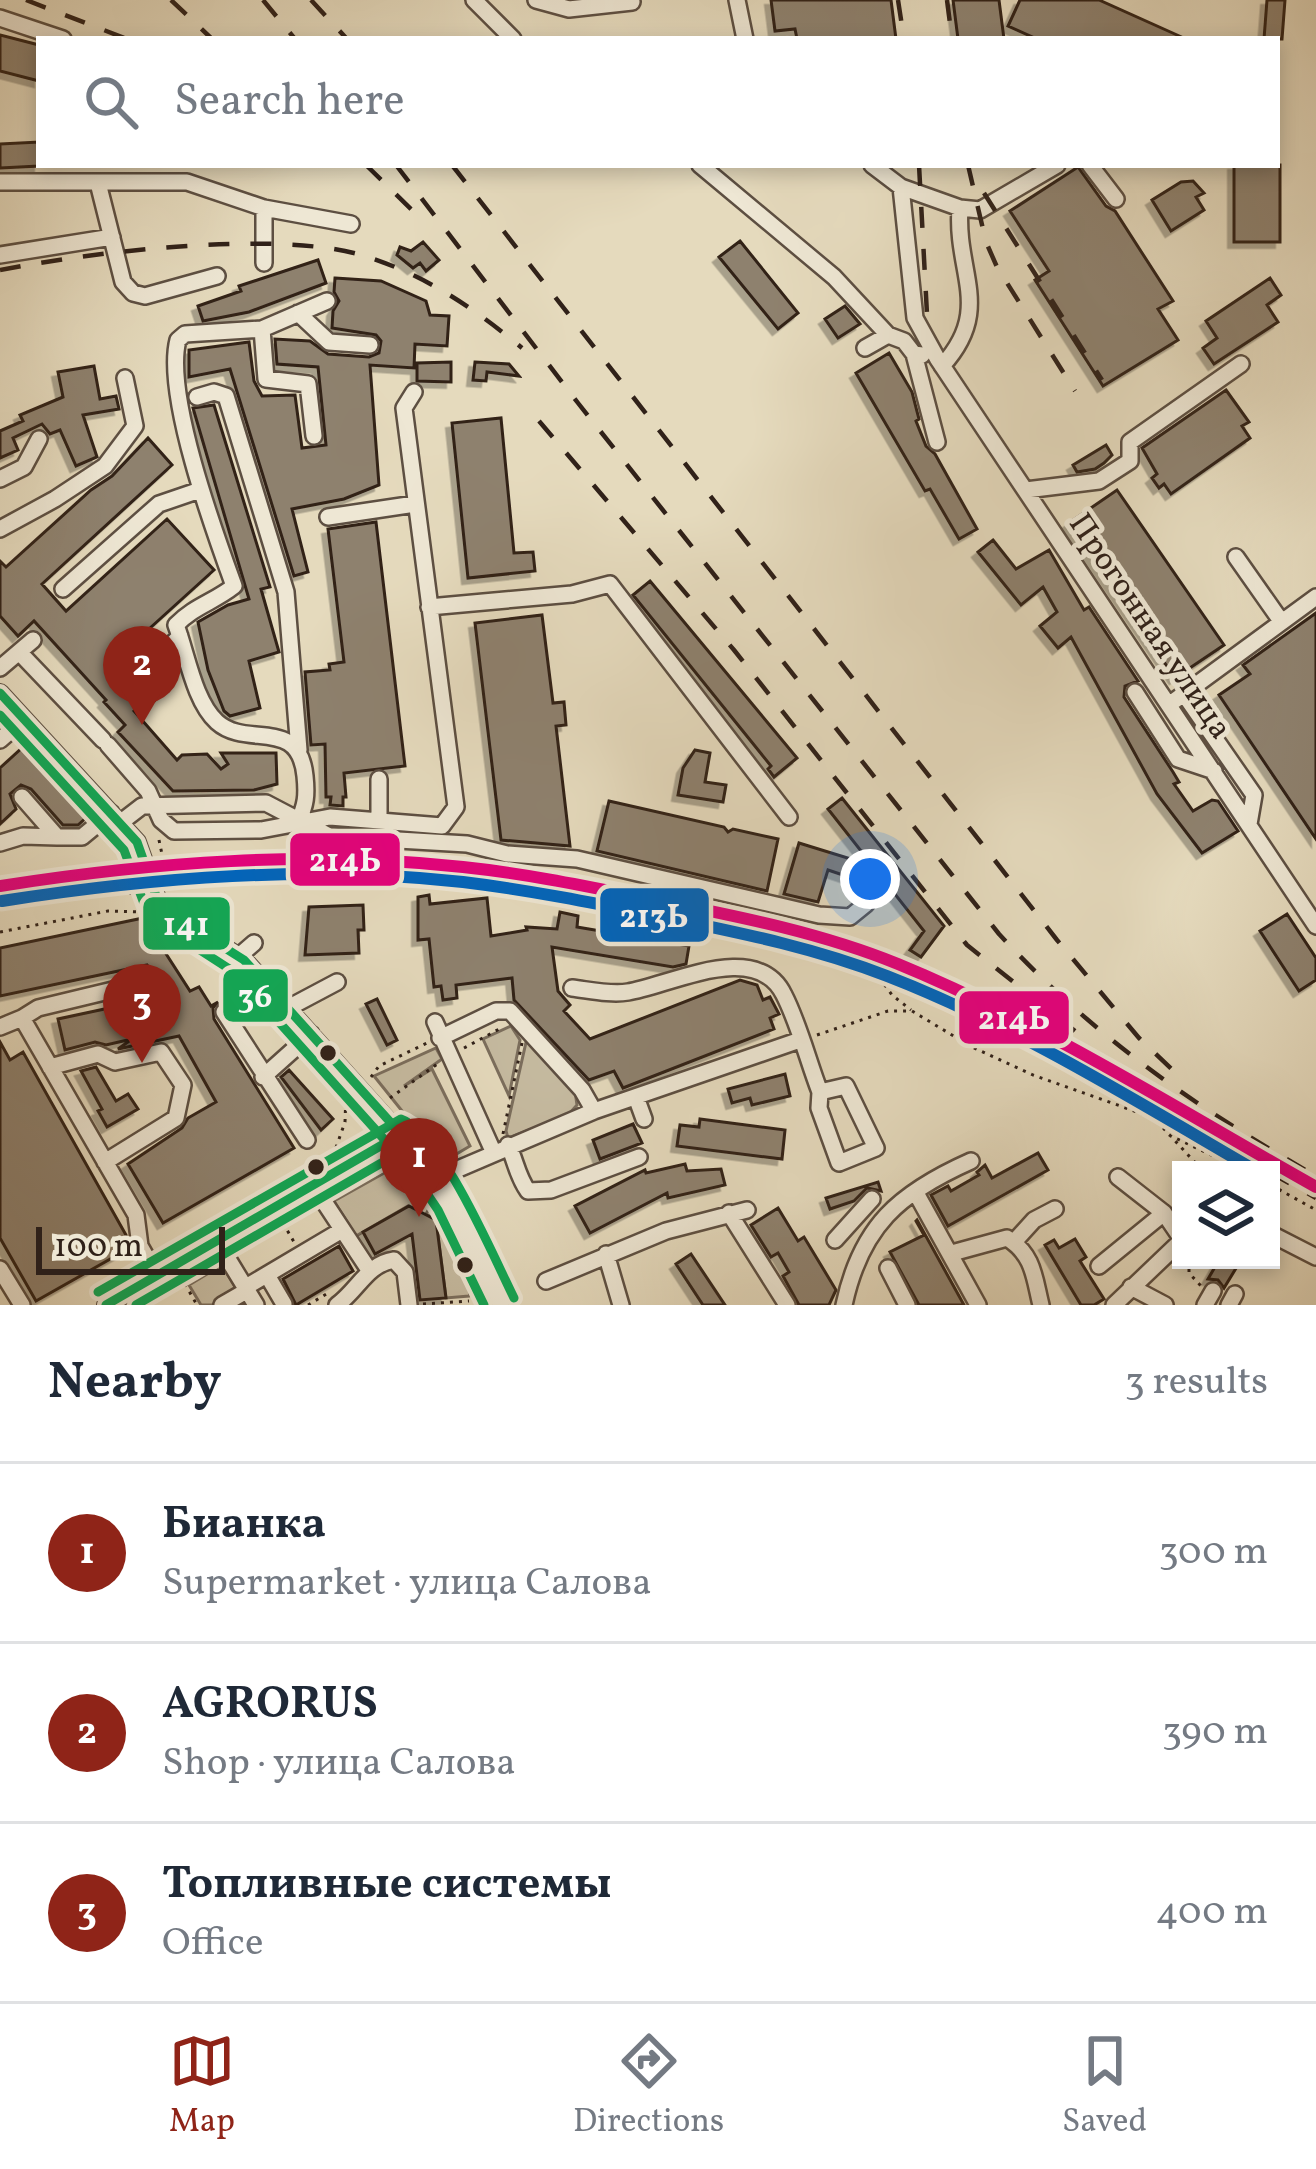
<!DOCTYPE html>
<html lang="en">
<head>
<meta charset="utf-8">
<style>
  body { margin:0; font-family:Vollkorn,serif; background:#f2f2f3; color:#1f2937 }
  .controls { position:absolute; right:36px; bottom:36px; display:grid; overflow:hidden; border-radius:0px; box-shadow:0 6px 18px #0003 }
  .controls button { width:108px; height:108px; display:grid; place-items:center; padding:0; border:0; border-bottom:3px solid #e0e1e3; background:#fff; color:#1f2937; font:60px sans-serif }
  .scale { position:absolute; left:36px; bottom:30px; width:189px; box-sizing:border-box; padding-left:12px; border:6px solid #302119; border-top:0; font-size:33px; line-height:42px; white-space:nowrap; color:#302119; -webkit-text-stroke:9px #eee7d4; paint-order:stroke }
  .you { position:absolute; left:870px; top:879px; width:42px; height:42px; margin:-30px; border:9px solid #fff; border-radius:50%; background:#1a73e8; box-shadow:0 0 0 18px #1a73e833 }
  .badge { display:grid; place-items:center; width:78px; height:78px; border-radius:50%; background:#8f2418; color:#fff; font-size:39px; font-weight:700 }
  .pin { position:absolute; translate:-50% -99px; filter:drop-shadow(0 3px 6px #0008) }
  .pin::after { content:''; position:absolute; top:63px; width:42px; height:36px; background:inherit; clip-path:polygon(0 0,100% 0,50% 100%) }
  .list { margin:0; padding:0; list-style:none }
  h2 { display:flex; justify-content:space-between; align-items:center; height:156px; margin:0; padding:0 48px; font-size:51px }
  h2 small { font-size:39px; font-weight:400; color:#747a83 }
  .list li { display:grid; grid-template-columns:78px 1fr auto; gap:36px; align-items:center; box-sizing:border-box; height:180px; padding:0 48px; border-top:3px solid #e0e1e3 }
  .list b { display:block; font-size:45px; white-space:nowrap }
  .list p { margin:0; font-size:39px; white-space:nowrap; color:#747a83 }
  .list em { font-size:39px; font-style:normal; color:#747a83 }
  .icon { flex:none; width:66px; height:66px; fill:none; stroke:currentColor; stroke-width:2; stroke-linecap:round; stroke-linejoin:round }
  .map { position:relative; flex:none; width:1316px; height:1305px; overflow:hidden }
  .search { position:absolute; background:#fff; box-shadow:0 6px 18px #0003; left:36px; right:36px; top:36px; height:132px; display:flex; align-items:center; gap:30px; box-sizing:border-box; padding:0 42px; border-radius:0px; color:#747a83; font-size:45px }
  .sheet { height:696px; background:#fff }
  nav { display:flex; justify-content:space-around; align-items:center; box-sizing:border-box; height:168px; border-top:3px solid #e0e1e3; background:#fff; font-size:33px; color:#747a83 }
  nav a { display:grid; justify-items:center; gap:6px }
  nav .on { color:#8f2418 }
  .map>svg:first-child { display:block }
  .green { fill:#c6bba1; stroke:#7b6e5d; stroke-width:3 }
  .building { fill:#8e816e; stroke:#302119; stroke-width:3; filter:url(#shadow) }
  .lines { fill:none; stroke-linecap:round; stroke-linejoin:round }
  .minor-casing { stroke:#5d4f42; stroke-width:20 }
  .path { stroke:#302119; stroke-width:3; stroke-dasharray:3 6; stroke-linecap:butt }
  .minor { stroke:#eee7d4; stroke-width:15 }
  .rail { stroke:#302119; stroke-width:4.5; stroke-dasharray:21 21; stroke-linecap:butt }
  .bus-1-casing { stroke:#eee7d4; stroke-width:18 }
  .bus-2-casing { stroke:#eee7d4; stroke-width:18 }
  .bus-3-casing { stroke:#eee7d4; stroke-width:18 }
  .bus-1 { stroke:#10a855; stroke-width:9 }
  .bus-2 { stroke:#10a855; stroke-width:9 }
  .bus-3 { stroke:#10a855; stroke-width:9 }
  .rail-1-casing { stroke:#eee7d4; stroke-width:21 }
  .rail-2-casing { stroke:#eee7d4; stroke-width:21 }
  .rail-1 { stroke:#e5007d; stroke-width:12 }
  .rail-2 { stroke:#0065bd; stroke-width:12 }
  .bus-dot { fill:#302119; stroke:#eee7d4; stroke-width:4.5 }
  .labels { text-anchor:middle; stroke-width:10; stroke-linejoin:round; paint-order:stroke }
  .street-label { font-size:33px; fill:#302119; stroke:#eee7d4 }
  .line-badge { stroke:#eee7d4; stroke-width:4.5 }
  .badge-label { font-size:33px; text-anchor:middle; font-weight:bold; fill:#fff }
</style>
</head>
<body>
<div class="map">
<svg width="1316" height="1305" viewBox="0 0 1316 1305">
  <defs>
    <filter id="shadow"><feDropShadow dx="-5.5" dy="5.5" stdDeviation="0" flood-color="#0004"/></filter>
  </defs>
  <rect width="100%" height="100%" fill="#e5dabd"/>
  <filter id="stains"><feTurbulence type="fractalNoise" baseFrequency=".00167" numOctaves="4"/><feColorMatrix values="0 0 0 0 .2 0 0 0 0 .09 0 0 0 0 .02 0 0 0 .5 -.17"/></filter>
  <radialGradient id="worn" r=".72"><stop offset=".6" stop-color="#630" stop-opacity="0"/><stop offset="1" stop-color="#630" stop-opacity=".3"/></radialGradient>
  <path class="green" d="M511,1026L520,1040L509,1096L483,1039Z
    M527,1038L575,1091L577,1105L568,1115L508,1138L506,1131Z
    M436,1048L442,1059L404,1086L432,1069L470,1146L443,1162L374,1076Z
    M386,1172L412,1179L427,1192L417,1210L408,1206L356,1236L334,1201Z
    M434,1200L450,1247L472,1290L469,1296L446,1298L436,1220L426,1214Z
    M222,1265L237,1290L212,1305H201L189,1285Z"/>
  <path class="building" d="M771,0H891L896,39H797L795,29L775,31Z
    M953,0H999L1004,39H958Z
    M1020,0H1099L1186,39H1037L1008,26Z
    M1267,0H1285L1282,39H1264Z
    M0,35L39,45V81L0,71Z
    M39,142V166L0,168V144Z
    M1234,165H1280V242H1234Z
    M1078,167L1106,206L1115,211L1173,301L1158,309L1178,340L1103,386L1035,280L1049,271L1010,211Z
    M1193,181L1204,193L1196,197L1204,210L1171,231L1152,200L1181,182Z
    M740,241L798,313L778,329L719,257Z
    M423,242L439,260L426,271L420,263L413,268L397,255L400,247L411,251Z
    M318,260L326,283L249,312L203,321L198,306L241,291L239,286Z
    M335,278L381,281L426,301L430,315L449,316L447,346L415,344L414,368L370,365L379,485L344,499L292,509L308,572L294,576L230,369L189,377V350L249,342L254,381L262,396L295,395L302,448L326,445L318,367L277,364L275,339L310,341L328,354L369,357L379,353L381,341L376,335L332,328L333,311L339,301L334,292Z
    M1270,278L1281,295L1267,305L1278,322L1214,364L1203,348L1217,338L1206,321Z
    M845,306L860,324L838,338L825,319Z
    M889,353L912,392L919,419L916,421L926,446L935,454L977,529L959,539L930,489L925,491L856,373Z
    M451,362V382L417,381V363Z
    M475,362L509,364L519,376L487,372L486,381L473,380Z
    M94,366L100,399L116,396L119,409L83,415L97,457L76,466L60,430L50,434L42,424L13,438L18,450L0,458V431L23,421L20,415L63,397L58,372Z
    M1226,390L1249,422L1242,426L1250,438L1171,494L1164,484L1159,488L1152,478L1157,474L1142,448Z
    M214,405L270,587L261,589L279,652L249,661L260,708L230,716L224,711L208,670L198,622L228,605L249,599L193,408Z
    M501,418L514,553L533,552L535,571L468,578L452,423Z
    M148,438L172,465L42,584L66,611L167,519L214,570L117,658L148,692L134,711L177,760L182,755L207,754L221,769L228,764L221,753H276L277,784L254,790L173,791L118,732L125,725L104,702L106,700L34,621L18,636L0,616V561L6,567L91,490L112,476Z
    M1106,445L1112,455L1104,463L1095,469L1077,472L1073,465Z
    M1117,490L1224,645L1175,678L1069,523Z
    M376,522L405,766L344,773L346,797H343V806L330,805L331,797H326L325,744L311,745L305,672L330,670L329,664L344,662L328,529Z
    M993,540L1016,569L1049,550L1084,610L1089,607L1138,681L1125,686L1124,697L1173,772L1179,782L1174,784L1193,811L1212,800L1218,801L1238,831L1202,853L1157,794L1071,637L1058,648L1040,626L1057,612L1043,587L1021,605L978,552Z
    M650,581L797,758L774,777L768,769L771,766L633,595Z
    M1316,613V839L1219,695L1250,674L1243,665Z
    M542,615L553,703L564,702L566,725L556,726L570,846L501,840L475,623Z
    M24,746L88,816L78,825H63L31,789L21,785L10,794L16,809L0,824V768Z
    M695,750L710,753L705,782L726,785L723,802L678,795L683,768Z
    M842,798L944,926L921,957L910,950L924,931L828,809Z
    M609,801L724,827L728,832L733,829L778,839L767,891L597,851Z
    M799,843L851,859L846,876L828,870L818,902L784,894Z
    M429,895L430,904L487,898L491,936L527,930L526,927L557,929L560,912L578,916L577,927L689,946L686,964L673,967L552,947L558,991L570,1005L564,1011L590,1039L740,980L757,985L763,1000L770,997L779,1014L770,1018L774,1029L623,1088L614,1071L589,1080L514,1000L512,978L456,985L457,998L443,1000L441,986L434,987L429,939L418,940V897Z
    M363,905L364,930H358L359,953L305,955L309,907Z
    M1287,914L1316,958V980L1299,991L1260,931Z
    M143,918L190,991L199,987L211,1006L218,1002L213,1008L214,1019L294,1148L163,1223L128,1164L182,1128L188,1118L216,1102L179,1036L118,1049L132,1039L106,1045L95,1042L65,1050L58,1019L170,995L147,965L0,996V948Z
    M377,999L397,1040L387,1045L366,1004Z
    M0,1042L10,1060L23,1052L126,1235L128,1249L36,1301L0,1238Z
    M96,1067L116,1101L128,1094L138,1109L107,1127L98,1111L102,1109L81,1071Z
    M289,1070L333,1119L321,1130L281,1077Z
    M785,1074L790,1096L752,1105L750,1098L732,1103L728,1089Z
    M700,1119L785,1130L782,1159L677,1146L680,1125L699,1127Z
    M633,1124L642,1143L600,1159L593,1140Z
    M1038,1153L1048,1170L948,1226L931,1195L948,1186L951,1191L979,1175L977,1172L985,1165L992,1178Z
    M685,1164L687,1171L721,1169L725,1185L668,1198L667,1193L590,1233L575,1206L645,1170L646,1173Z
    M878,1182L881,1191L867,1188L854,1201L830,1209L826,1198Z
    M409,1206L436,1220L446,1298L420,1300L412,1234L375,1254L363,1232Z
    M778,1208L798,1241L804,1237L836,1290L829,1305H799L783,1276L789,1272L778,1253L771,1257L751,1225Z
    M916,1221L917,1220L964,1305H919L890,1252L924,1235Z
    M1075,1239L1086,1257L1080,1261L1104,1299L1094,1305H1081L1045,1245L1054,1240L1059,1248Z
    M339,1246L353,1271L296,1305L283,1279Z
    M691,1254L725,1305H703L676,1264Z
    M1219,1260H1241L1224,1288L1218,1280L1208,1279Z"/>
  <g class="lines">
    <defs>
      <path id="minor" d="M474,0L513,39
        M536,0L569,9L632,2
        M737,0L745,39
        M0,18L63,39
        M700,165L834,277L888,335
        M872,165L901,187L915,318L937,358L1316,926
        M1090,165L1116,199
        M0,182H187L264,208L351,224
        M98,183L123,282L133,293L145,296L217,276
        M901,187L960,208C955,273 994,309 942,366
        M264,208V263
        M960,208L980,210L1057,165
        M0,255L112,237
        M298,313L329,342L370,345
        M262,329L266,379L308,384L314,436
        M865,348L888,335L904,341L914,354L922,355
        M914,354L937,442
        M197,397L214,392L226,396L286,592L299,750
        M0,479L24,467L39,439
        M1026,490L1099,481L1130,461V442L1241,364
        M328,517L415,504
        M0,529L55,499L105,466L135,426L125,378
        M1236,557L1281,621
        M63,589L159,504L200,490
        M429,607L572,594L610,584L789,817
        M19,652L103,740
        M0,668L33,640
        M146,670L180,636
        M1135,692L1178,759L1214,771
        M0,693L137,842L160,907L244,960L421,1158L451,1203L501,1305
        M1184,694L1254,795L1249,824
        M1170,704L1316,597
        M0,740L24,719
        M108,745L148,791L161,820L174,831L261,830L330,817L442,826L456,807L404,408L414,392
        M22,797L57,837H82L111,813
        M379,821V779
        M298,822C306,805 307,795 305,776C299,716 247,749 217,722C194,701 187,654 176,625C194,606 214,602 234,586C214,531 164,394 178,340L185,334L262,329L327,301
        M120,823L142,806L266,803L329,836L467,844L507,854L577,859L819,915L850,917L866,904
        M0,843L23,836L57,837
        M239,956L254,943
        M572,988C589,990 611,995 628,992C671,985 757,939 784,995C799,1024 808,1061 820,1092L819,1108L839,1163L876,1148L846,1086L820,1092
        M288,1008L337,982
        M224,1012L307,1140
        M22,1018L38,1008L142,983
        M435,1022L493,1151
        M0,1027L22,1018L136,1215L140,1246L157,1276
        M440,1038L496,1011H510L582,1090L594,1111
        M50,1067L98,1054L115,1062L161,1052L183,1085L176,1118L105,1162
        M263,1077L311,1034
        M636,1097L644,1119
        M508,1145C516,1161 517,1176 528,1191L551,1190L639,1157
        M1118,1177L1164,1213L1181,1238
        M437,1178L594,1111L800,1040
        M313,1185L369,1270
        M916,1193L978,1305
        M729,1213L787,1305
        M1271,1234L1316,1257
        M835,1240L872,1199
        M217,1241L256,1305
        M1014,1242L1034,1220L1055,1209
        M952,1253L1007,1238C1034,1255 1034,1277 1041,1305
        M606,1254L621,1305
        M1099,1266L1164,1213
        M888,1268L907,1305
        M0,1269L22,1305
        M267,1275L284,1304
        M546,1281L666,1231L747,1210
        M246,1287L342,1230
        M1131,1287L1165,1305
        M106,1305L401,1134
        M222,1305L248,1290
        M337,1305C358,1290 367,1264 394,1260L405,1272L409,1305
        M844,1305C861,1226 899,1193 971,1161
        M1114,1305L1181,1241
        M1205,1305L1213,1291
        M1229,1305L1235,1294"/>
    </defs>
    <use href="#minor" class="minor-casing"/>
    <path class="path" d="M141,715L158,697L157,682
      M159,840L163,859
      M129,883L131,896
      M0,932L108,911L146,912
      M874,970L892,995L911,1010
      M817,1035L888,1011H912L972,1047L1033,1075L1154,1118L1202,1170
      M464,1048L503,1027
      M371,1077L379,1066L427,1043
      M390,1098L440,1062
      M503,1134L522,1043
      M1169,1135L1243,1170
      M333,1156L345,1122L346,1094
      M1271,1185L1316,1210
      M283,1223L294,1242
      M1189,1260V1273L1201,1286
      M185,1284L197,1305
      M423,1304L469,1301
      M308,1305L328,1293"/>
    <use href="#minor" class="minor"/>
    <path class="rail" d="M26,0L127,39
      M171,0L212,39
      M263,0L295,39
      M311,0L347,39
      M898,0L904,39
      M947,0L952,39
      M366,165L413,211
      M396,165L578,403L999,934C1094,1037 1195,1107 1316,1176
      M452,165L1057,940L1139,1038L1180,1077
      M919,165L927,314
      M968,165L986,242L997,267L1075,391
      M984,193L1102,380
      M0,270C92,252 277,229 365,256C425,275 474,308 522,348
      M539,421L734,650L967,945L1075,1031
      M0,898C236,856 434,866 668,914C751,931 834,949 913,982C1035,1032 1149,1106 1266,1170
      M1271,1173L1316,1198"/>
    <defs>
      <path id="bus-1" d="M0,693L137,842L160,907L244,960L401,1134
        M106,1305L401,1134"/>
      <path id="bus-2" d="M0,715L124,850L149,917L234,972L409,1167L438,1210L484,1305
        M136,1305L409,1147"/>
      <path id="bus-3" d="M98,1292L401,1119C441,1132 494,1258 514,1298"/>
    </defs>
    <use href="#bus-1" class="bus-1-casing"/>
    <use href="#bus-2" class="bus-2-casing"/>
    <use href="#bus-3" class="bus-3-casing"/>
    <use href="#bus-1" class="bus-1"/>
    <use href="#bus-2" class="bus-2"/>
    <use href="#bus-3" class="bus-3"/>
    <defs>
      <path id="rail-1" d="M0,886C153,862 308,850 463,867C530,874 595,888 661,901C741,917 822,933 898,964C1044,1024 1179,1110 1316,1187"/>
      <path id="rail-2" d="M2,901C155,877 309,865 463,882C529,890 594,903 659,916C736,932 813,947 887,976C1016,1026 1136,1101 1255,1170"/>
    </defs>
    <use href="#rail-1" class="rail-1-casing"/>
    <use href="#rail-2" class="rail-2-casing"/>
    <use href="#rail-1" class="rail-1"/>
    <use href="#rail-2" class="rail-2"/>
  </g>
  <g class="bus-dot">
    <circle cx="328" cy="1053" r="10"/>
    <circle cx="316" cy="1167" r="10"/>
    <circle cx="465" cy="1265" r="10"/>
  </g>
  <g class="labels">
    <g class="street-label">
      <text transform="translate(1152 625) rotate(56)" y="12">Прогонная улица</text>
    </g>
  </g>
  <g class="line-badge">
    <rect x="288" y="831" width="114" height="57" rx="12" fill="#e5007d"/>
    <rect x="598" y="886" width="113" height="58" rx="12" fill="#0065bd"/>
    <rect x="141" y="895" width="91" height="57" rx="12" fill="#10a855"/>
    <rect x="221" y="967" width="69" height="57" rx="12" fill="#10a855"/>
    <rect x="957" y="989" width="114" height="57" rx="12" fill="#e5007d"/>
  </g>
  <g class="badge-label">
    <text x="345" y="871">214Ь</text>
    <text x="654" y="927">213Ь</text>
    <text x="186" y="935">141</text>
    <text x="255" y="1007">36</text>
    <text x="1014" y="1029">214Ь</text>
  </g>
  <rect width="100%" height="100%" filter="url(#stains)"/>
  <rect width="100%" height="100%" fill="url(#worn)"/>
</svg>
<div class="controls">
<button><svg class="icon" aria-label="layers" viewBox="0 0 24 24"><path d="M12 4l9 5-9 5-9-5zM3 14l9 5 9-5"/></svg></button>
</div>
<div class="scale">100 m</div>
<div class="you"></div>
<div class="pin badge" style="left:419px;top:1217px">1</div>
<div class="pin badge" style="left:142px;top:725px">2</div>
<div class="pin badge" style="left:142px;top:1063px">3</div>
<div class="search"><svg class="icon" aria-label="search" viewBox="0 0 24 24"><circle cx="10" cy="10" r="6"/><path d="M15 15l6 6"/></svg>Search here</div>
</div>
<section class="sheet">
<h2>Nearby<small>3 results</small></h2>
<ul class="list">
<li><span class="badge">1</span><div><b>Бианка</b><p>Supermarket · улица Салова</p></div><em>300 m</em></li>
<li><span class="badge">2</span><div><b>AGRORUS</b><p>Shop · улица Салова</p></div><em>390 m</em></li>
<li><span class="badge">3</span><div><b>Топливные системы</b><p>Office</p></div><em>400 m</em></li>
</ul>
</section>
<nav>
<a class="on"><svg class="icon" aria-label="map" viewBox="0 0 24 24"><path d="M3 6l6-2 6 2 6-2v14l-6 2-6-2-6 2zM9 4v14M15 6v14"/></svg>Map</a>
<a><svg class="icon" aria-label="directions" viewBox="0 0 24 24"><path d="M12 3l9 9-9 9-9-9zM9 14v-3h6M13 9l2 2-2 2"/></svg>Directions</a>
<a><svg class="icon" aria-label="saved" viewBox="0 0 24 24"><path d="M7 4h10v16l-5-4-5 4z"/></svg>Saved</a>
</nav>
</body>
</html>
